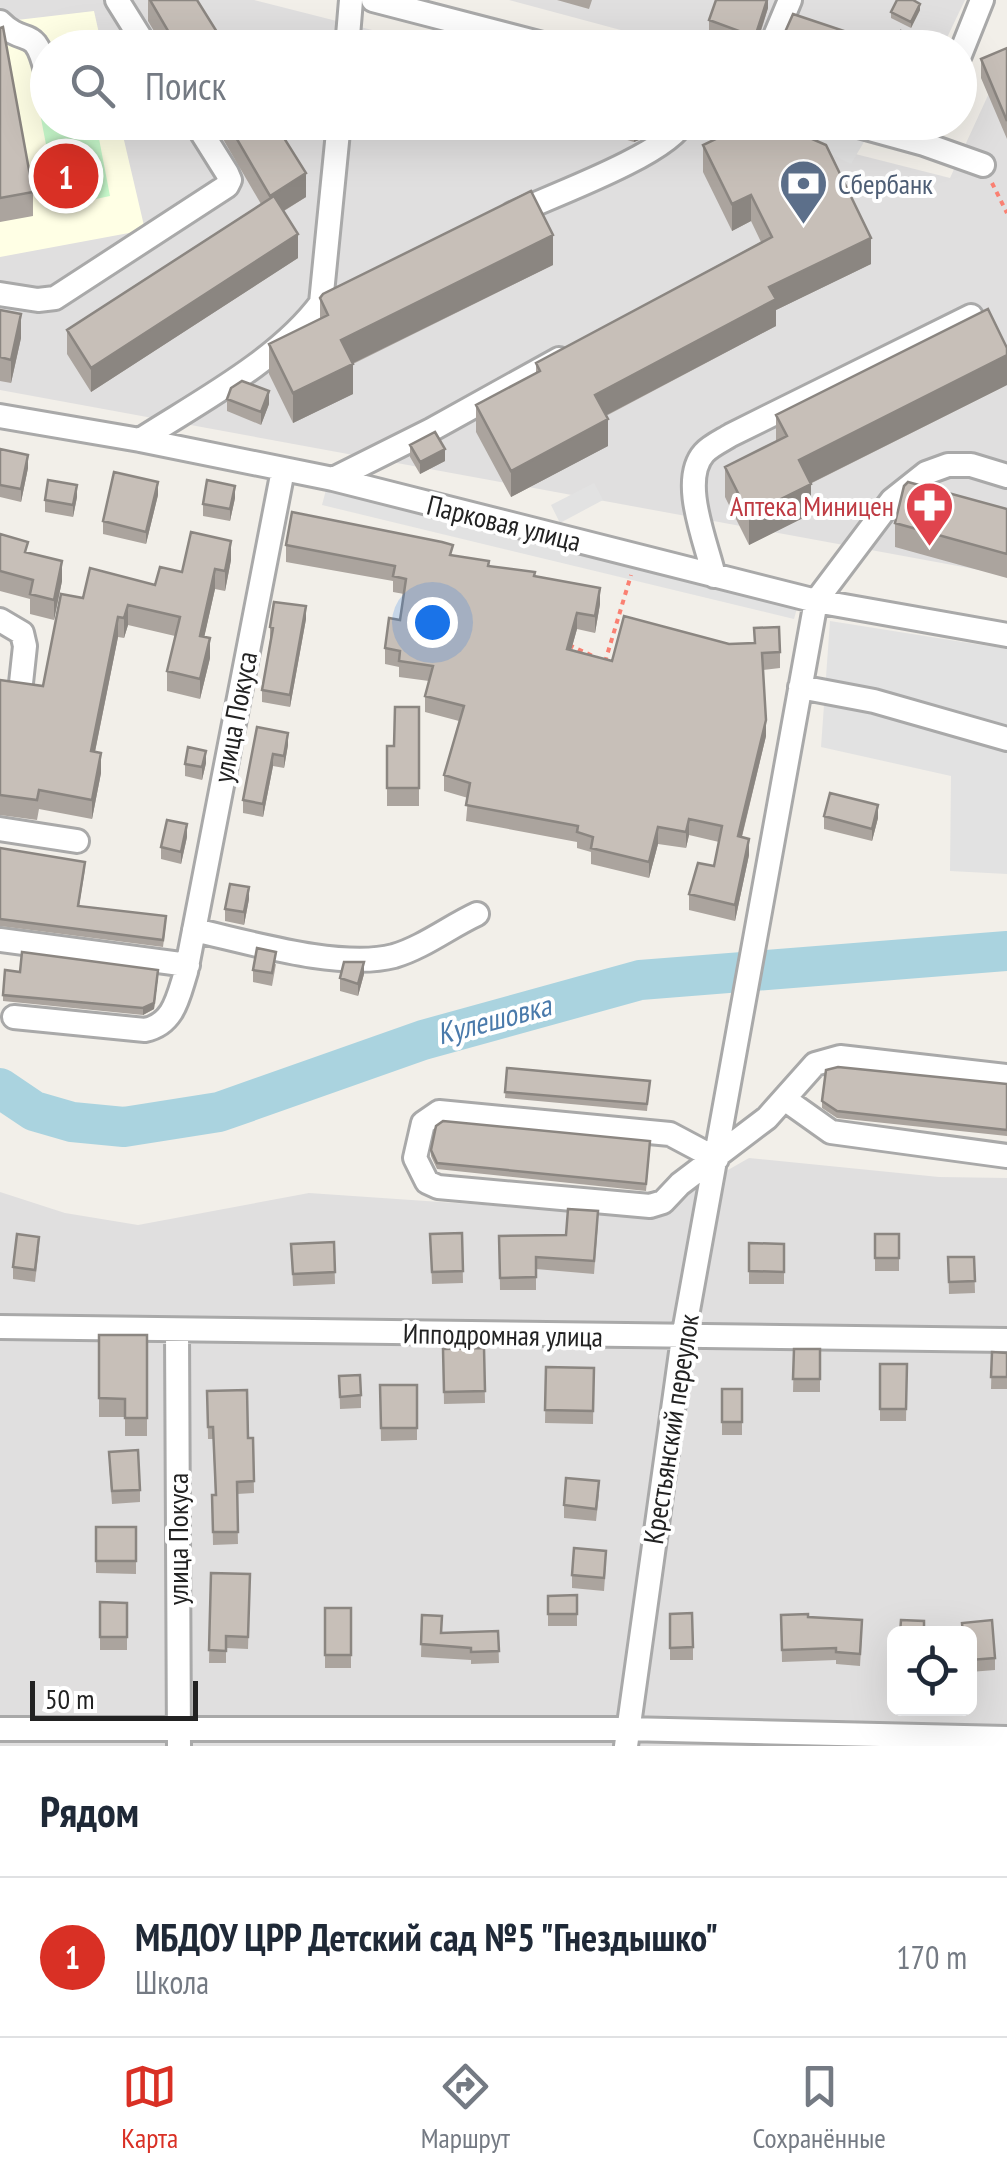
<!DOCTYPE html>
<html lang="ru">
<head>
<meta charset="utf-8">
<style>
  body { margin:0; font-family:"PT Sans Narrow",sans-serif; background:#f2f2f3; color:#1f2937 }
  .controls { position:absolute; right:30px; bottom:30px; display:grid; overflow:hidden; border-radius:15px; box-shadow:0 10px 40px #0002 }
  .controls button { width:90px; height:90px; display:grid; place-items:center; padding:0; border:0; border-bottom:2px solid #e0e1e3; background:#fff; color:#1f2937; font:50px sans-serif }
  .scale { position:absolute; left:30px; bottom:25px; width:168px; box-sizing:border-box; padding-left:10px; border:5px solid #222; border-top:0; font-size:28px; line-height:35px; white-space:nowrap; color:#222; -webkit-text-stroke:8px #fff; paint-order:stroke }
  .you { position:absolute; left:432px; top:622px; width:35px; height:35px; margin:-25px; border:8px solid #fff; border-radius:50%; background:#1a73e8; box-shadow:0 0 0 15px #1a73e833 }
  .badge { display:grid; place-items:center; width:65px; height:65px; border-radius:50%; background:#d93025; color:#fff; font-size:32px; font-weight:700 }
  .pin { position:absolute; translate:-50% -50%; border:5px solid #fff; box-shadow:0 2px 10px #0006 }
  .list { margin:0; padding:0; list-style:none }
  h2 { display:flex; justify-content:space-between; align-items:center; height:130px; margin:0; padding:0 40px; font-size:42px }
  h2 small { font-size:32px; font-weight:400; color:#747a83 }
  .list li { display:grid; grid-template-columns:65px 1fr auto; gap:30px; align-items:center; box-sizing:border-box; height:160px; padding:0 40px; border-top:2px solid #e0e1e3 }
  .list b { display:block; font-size:38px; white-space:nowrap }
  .list p { margin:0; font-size:32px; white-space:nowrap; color:#747a83 }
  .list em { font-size:32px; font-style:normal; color:#747a83 }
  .icon { flex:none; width:55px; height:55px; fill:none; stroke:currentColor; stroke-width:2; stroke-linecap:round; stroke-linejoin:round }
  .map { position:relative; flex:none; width:1007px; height:1746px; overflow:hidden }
  .search { position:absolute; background:#fff; box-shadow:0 10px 40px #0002; left:30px; right:30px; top:30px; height:110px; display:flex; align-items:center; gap:25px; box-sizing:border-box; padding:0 35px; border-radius:55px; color:#747a83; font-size:38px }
  .sheet { height:290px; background:#fff }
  nav { display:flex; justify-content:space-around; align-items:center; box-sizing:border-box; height:140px; border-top:2px solid #e0e1e3; background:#fff; font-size:28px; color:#747a83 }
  nav a { display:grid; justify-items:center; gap:5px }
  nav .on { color:#d93025 }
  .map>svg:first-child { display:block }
  .residential { fill:#e0dfdf; fill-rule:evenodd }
  .education { fill:#ffffe5 }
  .park { fill:#c8facc }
  .parking { fill:#e2e2e2 }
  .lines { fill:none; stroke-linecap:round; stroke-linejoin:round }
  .river { stroke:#aad3df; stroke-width:40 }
  .minor-casing { stroke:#a9a9a9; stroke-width:28 }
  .path { stroke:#fa8072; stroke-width:4; stroke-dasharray:5 5; stroke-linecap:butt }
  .minor { stroke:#fff; stroke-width:22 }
  .wall { fill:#aba49e }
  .shaded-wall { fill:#8b8681 }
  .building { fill:#c7bfb8; stroke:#8b8681; stroke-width:2.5 }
  .labels { text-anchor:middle; stroke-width:8; stroke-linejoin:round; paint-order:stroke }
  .service-label { font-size:28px; fill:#4e5e75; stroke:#fff; text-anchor:start }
  .health-label { font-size:28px; fill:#be3a42; stroke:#fff; text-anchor:end }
  .street-label { font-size:28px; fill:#222; stroke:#fff }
  .water-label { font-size:30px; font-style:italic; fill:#4a7aab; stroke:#fff }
</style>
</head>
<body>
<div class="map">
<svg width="1007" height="1746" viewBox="0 0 1007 1746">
  <rect width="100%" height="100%" fill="#f2efe9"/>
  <path class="residential" d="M0,0H254L439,47L48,48V122L733,123L950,178L1007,54V575L0,390Z
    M509,0H965L942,48L684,47Z
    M749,1158L939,1177L1007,1178V1746H0V1192L65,1213L138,1225L309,1193L647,1216ZM894,1634H970V1708H894Z"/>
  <path class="education" d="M94,11L102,47L48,48V122L120,123L145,230L0,257V22Z"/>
  <path class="park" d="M47,106L48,122L96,123L110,196L58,207L39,108Z"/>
  <path class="parking" d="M769,123H826L868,135L851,164Z
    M594,483L603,500L560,523L551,505Z
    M326,490L798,604L794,619L322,505Z
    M830,621L1007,649V874L950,871L951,776L821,747Z"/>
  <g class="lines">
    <path class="river" d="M0,1088L34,1111L72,1122L124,1127L219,1112L423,1040L640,980L1007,951"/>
    <defs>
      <path id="minor" d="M117,0L147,48
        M373,0L558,48
        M0,22C26,48 34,23 46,71
        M347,48L351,0
        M770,48L790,0
        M960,55L982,0
        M844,122L924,144L983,165
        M512,214C547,198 670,153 683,122
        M0,294L38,300L55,298L227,186L230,180L227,173L195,122
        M0,416L140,440L333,479L816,601L1007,635
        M140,440C199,402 279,360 321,303L339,122
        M333,479L431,430L559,359
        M714,576C707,544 679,481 704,453C710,446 723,440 731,435L971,316
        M0,620L22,633L25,646L21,683
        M800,687L874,701L1007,739
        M0,829L77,841
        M194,930C248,942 341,970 394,956C424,947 449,927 477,914
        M0,940L188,965
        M14,1017L145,1030C174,1024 178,997 186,972L283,470
        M786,1100L831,1132L1007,1156
        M717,1159L670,1134L439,1112L423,1123L415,1158L427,1182L438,1187L650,1206L663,1202L680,1184L767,1118L815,1064L840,1057L1007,1076
        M0,1327L1007,1340
        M177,1331L179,1746
        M0,1729H626L1007,1738
        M626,1746L683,1338L816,601L892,500L926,473L948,465H971L1007,476"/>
    </defs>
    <use href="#minor" class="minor-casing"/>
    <path class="path" d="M992,183L1007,213
      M569,645L597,658
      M605,662L631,575"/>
    <use href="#minor" class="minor"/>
  </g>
  <path class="wall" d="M148,0H197L227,48H164L148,21Z
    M557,0H592L589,9Z
    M768,0V8L756,48H751L709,33V20Z
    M920,10L911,28L891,18V12Z
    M0,28L33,192V216L0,222Z
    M1007,48V139L981,78V59Z
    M213,122H274L306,197L284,211L298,258L91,392L67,354V330L261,204Z
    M493,122H538L537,130Z
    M586,122H644L639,140L634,142L586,128Z
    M781,138L871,264L776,310V326L606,416L608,446L511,497L476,432V405L536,374V363L761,242L751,221L732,231L703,172V145Z
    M553,265L353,364V394L293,423L269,374V344L320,319V298Z
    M0,310L21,338L11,383L0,381Z
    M1007,385L810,484L811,514L749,545L725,497V467L776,441V415Z
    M227,399L269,404L261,425L227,411Z
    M410,445L445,461L420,474L410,457Z
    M0,449L28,468L21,502L0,497Z
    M158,495L146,544L103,534V521Z
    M77,497L73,517L45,512V500Z
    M235,498L230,521L203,516V504Z
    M1007,509V578L895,547V523Z
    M0,534L28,553L62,581L54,620L30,614V599L0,591Z
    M286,545L453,556L489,566L535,576L600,604L595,633L577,629L571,650L612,661L729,644L754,643V628L780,652V668L763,670L766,736L742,837L749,855L735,921L689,910V894L714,866L719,842L689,835L686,848L658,844L649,878L591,864V852L577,848V842L466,821L468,798L444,791V775L459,721L425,712V696L429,681L399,677V667L385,664V648L400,620L404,594L393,592V581L286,562Z
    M231,560L225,591L215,589L204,637L210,658L200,699L167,691V671L175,636L128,625L124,638L118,637L95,752L101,773L92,819L39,809L37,820L0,815V680L43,686L83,598L155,585L182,572Z
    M306,619L290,707L262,702V690L270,640V627Z
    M419,707V806H387V746H394Z
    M257,727L288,745L284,768L273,766L263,817L243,813V800Z
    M206,763L202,780L185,776V764Z
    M824,816L878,818L872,841L824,829Z
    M187,837L181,864L161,859V847Z
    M0,848L85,869L79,906L166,923L163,947L0,926Z
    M249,899L244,925L225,921V909Z
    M276,964L272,986L253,982V970Z
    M364,974L358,996L340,991V978Z
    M158,976L154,1009L143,1015L3,1001V995Z
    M507,1068L650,1081L647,1111L505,1098Z
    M1007,1084V1136L837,1118L822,1108V1101Z
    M650,1147L646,1191L437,1169L431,1156V1150Z
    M598,1223L594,1274L536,1269V1290H500L499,1236L566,1235Z
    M462,1233L463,1283L432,1284L430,1234Z
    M875,1234H899V1271H875Z
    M334,1242L335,1284L293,1286L291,1244Z
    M749,1243L784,1244V1284H749Z
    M39,1249L35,1282L13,1279V1267Z
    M948,1257H974L975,1293L949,1294Z
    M99,1335H147V1436H125V1417H99Z
    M484,1348L485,1403L444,1404L443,1349Z
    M794,1349H820V1392H793Z
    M992,1352L1007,1353V1389H991Z
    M880,1364H907L906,1421H880Z
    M546,1367L594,1368L593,1424L545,1423Z
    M339,1376L361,1395V1408L340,1409Z
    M380,1385H417V1440L381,1441Z
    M722,1389H742V1435H722Z
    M207,1391L248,1438H253L254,1493L237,1494L238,1544L213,1545L212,1495H215L213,1439H208Z
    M109,1464L140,1490V1502L112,1504Z
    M599,1494L596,1521L564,1518V1505Z
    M96,1527H136V1574L96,1573Z
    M606,1563L604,1591L572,1588V1575Z
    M211,1573L250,1574L248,1649L226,1648V1663H209Z
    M577,1595V1626H548V1596Z
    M100,1602L127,1603V1650H100Z
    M325,1608H351V1668H325Z
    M670,1614L693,1647V1660H670Z
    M422,1615L442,1633L498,1631L499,1663L471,1664V1660L421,1657Z
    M781,1615L808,1617L862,1632L860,1666L836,1664V1660L782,1662Z
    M962,1623L995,1658V1670L970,1672V1634H962Z"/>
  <path class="shaded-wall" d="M767,0H768V8L755,48V37Z
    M920,4V10L911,28V22Z
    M641,122H644L639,140L634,142V130Z
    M306,173V197L270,219V196Z
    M751,195V221L732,231V204Z
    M298,234V258L91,392V368Z
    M553,235V265L341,369V340Z
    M871,238V264L776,310V326L595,421V395L769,287Z
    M21,314V338L11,383V360Z
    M1007,355V385L799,489V460Z
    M353,364V394L293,423V393Z
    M269,391V404L261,425V412Z
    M608,419V446L511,497V471Z
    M445,449V461L420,474V462Z
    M28,455V468L21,502V489Z
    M158,482V495L146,544V532Z
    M811,484V514L749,545V515Z
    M77,485V497L73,517V505Z
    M235,486V498L230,521V509Z
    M231,541V560L225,591V571Z
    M62,561V581L54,620V600Z
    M215,569V589L200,656V636Z
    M600,588V604L595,633V616Z
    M128,605V625L124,638V618Z
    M306,606V619L290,707V695Z
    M577,613V629L567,665V649Z
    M118,617V637L91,771V751Z
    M210,638V658L200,699V679Z
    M766,720V736L738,852V836Z
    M288,733V745L284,768V756Z
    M206,751V763L202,780V767Z
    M101,753V773L92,819V800Z
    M273,754V766L263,817V804Z
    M878,805V818L872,841V829Z
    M689,819V835L686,848V832Z
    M187,824V837L181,864V852Z
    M658,827V844L649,878V862Z
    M749,839V855L735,921V905Z
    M249,887V899L244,925V912Z
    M364,962V974L358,996V984Z
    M158,976L154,1009L143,1015V1008Z"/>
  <path class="building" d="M150,0H197L227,48H178Z
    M716,0H767L755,37L709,20Z
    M897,0H913L920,4L911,22L891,12Z
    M793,14L865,38L861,48H780L781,41Z
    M3,27L33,192L0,198V28Z
    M901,31L918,41L914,48L892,46Z
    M1007,48V121L981,59Z
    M227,122H274L306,173L270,196Z
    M608,122H641L639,128L634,130Z
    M751,122H774L781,138L794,131L826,145L871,238L769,287L776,299L595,395L608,419L511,471L476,405L540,371L536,363L772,237L751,195L732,204L703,145Z
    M531,191L553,235L341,340L353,364L293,393L269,344L328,315L320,298L323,294Z
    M274,196L298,234L91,368L67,330Z
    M988,309L1007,348V355L799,460L811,484L749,515L725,467L787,436L776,415Z
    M0,310L21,314L11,360L0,357Z
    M242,381L269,391L261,412L227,399L231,388Z
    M435,432L445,449L420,462L410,445Z
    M0,449L28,455L21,489L0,485Z
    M114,472L158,482L146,532L103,521Z
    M48,480L77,485L73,505L45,500Z
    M207,480L235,486L230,509L203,504Z
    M908,482L1007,509V554L895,523L904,486Z
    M292,512L442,542L453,545L450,555L489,561L488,566L535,572L534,576L600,588L595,616L577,613L567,649L612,661L624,616L729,644L755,643L754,628L779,627L780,652L762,653L766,720L738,836L749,839L735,905L689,894L698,863L714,866L722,826L689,819L686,832L658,827L649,862L591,848L593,837L577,832L578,826L466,805L470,783L444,775L464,706L425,696L433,666L399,661L400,651L385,648L389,618L400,620L406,579L393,576L395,566L286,545Z
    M191,532L231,541L225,571L215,569L200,636L210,638L200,679L167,671L180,617L128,605L124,618L118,617L91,751L101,753L92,800L39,790L37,800L0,795V680L43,686L61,594L83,598L90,568L155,585L160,567L182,572Z
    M0,534L28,542L25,552L62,561L54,600L30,594L33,580L0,571Z
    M274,602L306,606L290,695L262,690L273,628L270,627Z
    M395,707H419V788H387V746H394Z
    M257,727L288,733L284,756L273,754L263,804L243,800Z
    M188,747L206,751L202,767L185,764Z
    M830,793L878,805L872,829L824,816Z
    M167,820L187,824L181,852L161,847Z
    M0,848L85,862L78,906L166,916L163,940L0,919Z
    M230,884L249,887L244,912L225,909Z
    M257,948L276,952L272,973L253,970Z
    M22,952L158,970L154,1003L143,1008L3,995L5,970L20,972Z
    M344,962H364L358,984L340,978Z
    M838,1067L1007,1084V1130L837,1111L822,1101L826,1070Z
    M507,1068L650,1081L647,1104L505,1092Z
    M443,1121L650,1141L646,1184L437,1163L431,1150L436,1126Z
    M568,1209L598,1211L594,1261L536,1257V1277L500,1278L499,1236L566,1235Z
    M462,1233L463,1271L432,1272L430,1234Z
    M17,1234L39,1237L35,1270L13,1267Z
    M875,1234H899V1258H875Z
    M334,1242L335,1272L293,1274L291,1244Z
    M749,1243L784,1244V1272L749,1271Z
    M948,1257H974L975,1281L949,1282Z
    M99,1335H147V1418H125V1399L99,1398Z
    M484,1348L485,1391L444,1392L443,1349Z
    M794,1349H820V1379H793Z
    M992,1352L1007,1353V1377H991Z
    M880,1364H907L906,1409H880Z
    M546,1367L594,1368L593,1411L545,1410Z
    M360,1375L361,1395L340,1397L339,1376Z
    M380,1385H417V1428H381Z
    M722,1389H742V1422H722Z
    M247,1390L248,1438H253L254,1481L237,1482L238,1532H213L212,1495H216L213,1427H208L207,1391Z
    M138,1450L140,1490L112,1491L109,1452Z
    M566,1478L599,1481L596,1509L564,1505Z
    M96,1527H136V1561H96Z
    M574,1548L606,1551L604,1578L572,1575Z
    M211,1573L250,1574L248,1637L226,1636V1651L209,1650Z
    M577,1595V1614H548V1596Z
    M100,1602L127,1603V1637H100Z
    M325,1608H351V1655H325Z
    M692,1613L693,1647L670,1648V1614Z
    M808,1614V1617L862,1620L860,1654L836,1652V1648L782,1650L781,1615Z
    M422,1615L442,1616L441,1633L498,1631L499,1651L471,1652V1648L421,1644Z
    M901,1620L924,1621V1634H900Z
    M992,1620L995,1658L970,1660V1634H963L962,1623Z"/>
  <defs>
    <symbol id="bank-pin" viewBox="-11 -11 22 30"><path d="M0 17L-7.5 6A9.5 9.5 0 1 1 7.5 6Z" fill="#5c6f8a" stroke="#fff"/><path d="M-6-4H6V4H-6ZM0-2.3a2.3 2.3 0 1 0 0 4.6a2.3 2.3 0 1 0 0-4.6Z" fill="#fff"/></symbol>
    <symbol id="pharmacy-pin" viewBox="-11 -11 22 30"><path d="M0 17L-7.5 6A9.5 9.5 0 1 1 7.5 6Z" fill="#e0444e" stroke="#fff"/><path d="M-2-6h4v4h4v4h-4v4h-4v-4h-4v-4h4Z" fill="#fff"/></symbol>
  </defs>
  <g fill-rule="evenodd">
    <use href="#bank-pin" x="776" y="156" width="55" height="75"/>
    <use href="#pharmacy-pin" x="902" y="478" width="55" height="75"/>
  </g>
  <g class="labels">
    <g class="service-label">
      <text x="838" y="194">Сбербанк</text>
    </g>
    <g class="health-label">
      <text x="894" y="516">Аптека Миницен</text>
    </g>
    <g class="street-label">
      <text transform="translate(504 523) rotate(14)" y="10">Парковая улица</text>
      <text transform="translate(235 717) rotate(-79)" y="10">улица Покуса</text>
      <text transform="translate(503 1335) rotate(1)" y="10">Ипподромная улица</text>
      <text transform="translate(671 1429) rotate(-81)" y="10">Крестьянский переулок</text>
      <text transform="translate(178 1539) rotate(-90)" y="10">улица Покуса</text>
    </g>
    <g class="water-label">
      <text transform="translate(494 1020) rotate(-15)" y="10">Кулешовка</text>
    </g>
  </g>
</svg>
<div class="controls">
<button><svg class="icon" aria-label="locate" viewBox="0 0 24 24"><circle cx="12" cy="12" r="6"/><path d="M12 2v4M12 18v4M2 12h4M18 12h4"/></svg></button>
</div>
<div class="scale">50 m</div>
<div class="you"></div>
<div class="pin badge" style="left:66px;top:176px">1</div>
<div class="search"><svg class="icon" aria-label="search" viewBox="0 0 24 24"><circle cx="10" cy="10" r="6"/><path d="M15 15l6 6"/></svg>Поиск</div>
</div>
<section class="sheet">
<h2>Рядом<small></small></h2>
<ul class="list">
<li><span class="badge">1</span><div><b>МБДОУ ЦРР Детский сад №5 &quot;Гнездышко&quot;</b><p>Школа</p></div><em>170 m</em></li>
</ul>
</section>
<nav>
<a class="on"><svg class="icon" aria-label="map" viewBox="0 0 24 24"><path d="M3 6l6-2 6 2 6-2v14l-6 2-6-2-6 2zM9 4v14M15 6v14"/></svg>Карта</a>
<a><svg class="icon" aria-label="directions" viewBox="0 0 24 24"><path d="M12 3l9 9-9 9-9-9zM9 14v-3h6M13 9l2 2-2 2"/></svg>Маршрут</a>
<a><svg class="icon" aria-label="saved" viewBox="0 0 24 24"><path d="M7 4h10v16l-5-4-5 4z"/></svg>Сохранённые</a>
</nav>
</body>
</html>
